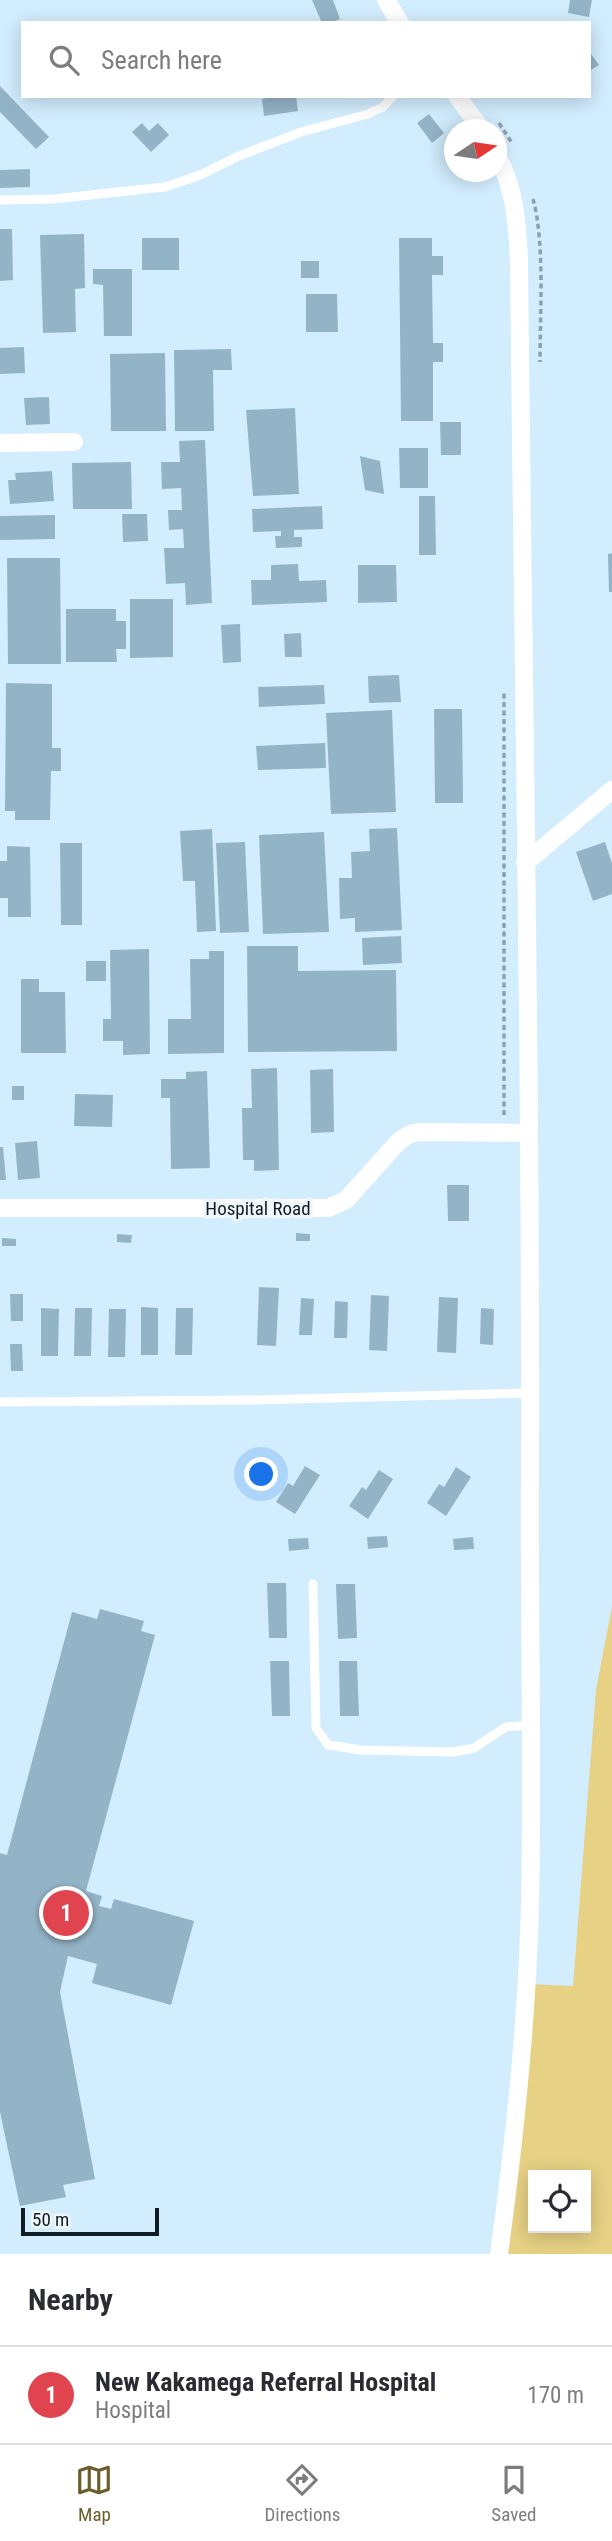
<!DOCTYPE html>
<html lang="en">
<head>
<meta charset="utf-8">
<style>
  body { margin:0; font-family:"Roboto Condensed",sans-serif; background:#f2f2f3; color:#2b2b33 }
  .controls { position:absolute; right:21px; bottom:21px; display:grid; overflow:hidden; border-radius:0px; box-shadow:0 4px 18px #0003 }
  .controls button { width:63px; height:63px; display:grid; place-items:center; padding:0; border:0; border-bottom:2px solid #e1e1e2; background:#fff; color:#2b2b33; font:35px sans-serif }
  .compass { position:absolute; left:444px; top:119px; width:63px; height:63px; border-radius:50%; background:#fff; box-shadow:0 4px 18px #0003; rotate:77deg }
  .scale { position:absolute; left:21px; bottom:18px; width:138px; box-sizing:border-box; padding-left:7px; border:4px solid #111d25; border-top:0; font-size:19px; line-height:24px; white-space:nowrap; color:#111d25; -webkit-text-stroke:5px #f0f7fb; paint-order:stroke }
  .you { position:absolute; left:262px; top:1475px; width:24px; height:24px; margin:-18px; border:5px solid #fff; border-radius:50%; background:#1a73e8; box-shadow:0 0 0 10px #1a73e833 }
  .badge { display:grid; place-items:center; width:46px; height:46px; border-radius:50%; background:#6b5e2b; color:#fff; font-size:23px; font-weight:700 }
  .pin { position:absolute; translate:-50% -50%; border:4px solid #fff; box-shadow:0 2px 7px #0006 }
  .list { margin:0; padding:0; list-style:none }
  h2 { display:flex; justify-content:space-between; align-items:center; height:91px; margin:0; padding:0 28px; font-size:30px }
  h2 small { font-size:23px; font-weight:400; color:#7c7c81 }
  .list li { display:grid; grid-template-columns:46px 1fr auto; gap:21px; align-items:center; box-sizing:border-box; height:98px; padding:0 28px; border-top:2px solid #e1e1e2 }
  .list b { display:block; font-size:26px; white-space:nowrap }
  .list p { margin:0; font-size:23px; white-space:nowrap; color:#7c7c81 }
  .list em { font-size:23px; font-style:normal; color:#7c7c81 }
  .icon { flex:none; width:38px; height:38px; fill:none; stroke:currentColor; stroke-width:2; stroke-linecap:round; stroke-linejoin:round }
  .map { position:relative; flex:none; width:612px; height:2254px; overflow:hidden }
  .search { position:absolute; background:#fff; box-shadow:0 4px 18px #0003; left:21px; right:21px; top:21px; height:77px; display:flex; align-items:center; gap:18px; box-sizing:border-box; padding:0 24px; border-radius:0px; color:#7c7c81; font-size:26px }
  .sheet { height:189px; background:#fff }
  nav { display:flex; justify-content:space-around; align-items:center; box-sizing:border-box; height:98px; border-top:2px solid #e1e1e2; background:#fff; font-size:19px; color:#7c7c81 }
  nav a { display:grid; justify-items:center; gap:4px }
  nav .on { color:#6b5e2b }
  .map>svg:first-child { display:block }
  .green { fill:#e6d184; fill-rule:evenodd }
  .building { fill:#93b4c7 }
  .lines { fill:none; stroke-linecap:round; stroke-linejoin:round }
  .path { stroke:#8ca1af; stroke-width:3.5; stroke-dasharray:5 3.5; stroke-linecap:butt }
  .lane { stroke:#fff; stroke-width:9 }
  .street { stroke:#fff; stroke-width:18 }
  .labels { text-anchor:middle; stroke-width:7; stroke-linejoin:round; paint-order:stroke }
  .street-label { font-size:19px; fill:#111d25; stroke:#f0f7fb }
</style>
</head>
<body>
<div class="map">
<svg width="612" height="2254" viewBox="0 0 612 2254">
  <rect width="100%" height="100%" fill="#d2edfe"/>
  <path class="green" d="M612,1606V2254H501L528,1984L573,1986L596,1690ZM533,2175H586V2228H533Z"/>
  <path class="building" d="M312,0H333L340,19L330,23H322Z
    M570,0H592L589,17L568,13Z
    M589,51L599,65L589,71Z
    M0,86L49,137L36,149L0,112Z
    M279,96H296L298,111L264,116L262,99Z
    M429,114L444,133L432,143L417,123Z
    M142,123L149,131L158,123L169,135L151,152L132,132Z
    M30,169V187L0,188V170Z
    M0,229H12L13,280L0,281Z
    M84,234L85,288L75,289L76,332L43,333L40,235Z
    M142,238H179V270H142Z
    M399,238H432V256H443V275H432L433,343H443V362H433V421H401Z
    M301,261H319V278H301Z
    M93,269H132V336H104L103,285L93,284Z
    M306,294H337L338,332H306Z
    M24,347L25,373L0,374V348Z
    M231,349L232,370H213L214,431H175L174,350Z
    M165,353L166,431H111L110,354Z
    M49,397L50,424L26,425L24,398Z
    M295,408L299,494L253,496L246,410Z
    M440,422H461V455H441Z
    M205,440L212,603L186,605L185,583L166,584L164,548H184L183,529L169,530L168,510H182L181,488L162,489L161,462H180L179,441Z
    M399,448H428V488H400Z
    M360,456L380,461L384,494L365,490Z
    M131,462L132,509H73L72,463Z
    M52,471L54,501L10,504L8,480H16L15,473Z
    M419,496H435L436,555H419Z
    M322,506L323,529L294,530V537H302V547L276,548L275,536H281V531L253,532L252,509Z
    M122,514H147L148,541L123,542Z
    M55,515V539L0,540V516Z
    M612,553V592H609L608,554Z
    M7,558H60L61,664H8Z
    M298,564L299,581L326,580L327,602L252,605L251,580H271V565Z
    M358,565H396L397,602L358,603Z
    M130,599H173V657L130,658Z
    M66,609H116V621H126V649H116L117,662H66Z
    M240,624L241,662L223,663L221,625Z
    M301,633L302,657H285L284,634Z
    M399,675L401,702L369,703L368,676Z
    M6,683L52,684V748H61V771H51L50,820H15V811H5Z
    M324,685L325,704L259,707L258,687Z
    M434,709H462L463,803H435Z
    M392,710L396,812L331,814L326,713Z
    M325,743L326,768L258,770L256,746Z
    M397,828L402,930L355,932V918L340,919L339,878H352L351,852L370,851L369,829Z
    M212,829L216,931L197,932L195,881H183L180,831Z
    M324,832L329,932L263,934L259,835Z
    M245,842L249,932L220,933L216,843Z
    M605,842L612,863V894L593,901L576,852Z
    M60,843H82V925H61Z
    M7,846L30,847L31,917H8V898H0V861H7Z
    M401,936L402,963L363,965L362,938Z
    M247,946H298V971L396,970L397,1051L248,1052Z
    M149,949L150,1054L123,1055V1041H103V1019H111L110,950Z
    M209,951H224V1053L168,1054V1019H191L190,959H209Z
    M86,961H106V981H86Z
    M21,979H39V992H65L66,1053H21Z
    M277,1068L279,1170L254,1171V1160H243L242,1108H252L251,1069Z
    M333,1069L334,1132L311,1133L310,1070Z
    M207,1071L210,1168L171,1169L170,1098H161V1079H186V1072Z
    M12,1086H24V1100H12Z
    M75,1094L113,1095L112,1127L74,1126Z
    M37,1141L40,1178L18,1180L15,1143Z
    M0,1147H3L6,1180H0Z
    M447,1185H469V1221H448Z
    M296,1233L310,1234V1241H296Z
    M117,1234L132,1235L131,1243L117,1242Z
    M2,1238L16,1239V1246H2Z
    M259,1287L279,1288L276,1346L257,1345Z
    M10,1294H23V1321H11Z
    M371,1295L389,1296L387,1351L369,1350Z
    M439,1297L458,1298L456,1353L437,1352Z
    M301,1298L314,1299L312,1335H299Z
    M335,1301L348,1302L347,1338H334Z
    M141,1307L158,1308V1355H141Z
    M41,1308L59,1309L58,1356H41Z
    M75,1308H92L91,1356H74Z
    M176,1308H193L192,1355H175Z
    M481,1308L494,1309L493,1345L480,1344Z
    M109,1309H126L125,1357H108Z
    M10,1344H22L23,1371H11Z
    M305,1466L320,1475L295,1514L276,1502L288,1483L293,1486Z
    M456,1467L471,1477L446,1516L427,1503L439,1484L444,1487Z
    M379,1470L393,1479L368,1519L349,1506L362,1487L366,1490Z
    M387,1536L388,1547L368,1549L367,1537Z
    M473,1537L474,1549L454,1550L453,1539Z
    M308,1538L309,1549L289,1551L288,1539Z
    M267,1583H286L287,1638H269Z
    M336,1584H355L357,1638L338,1639Z
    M100,1609L144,1621L141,1631L155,1635L86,1891L102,1896L99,1906L111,1909L114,1899L194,1921L171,2005L92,1983L97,1964L68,1956L60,1992L95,2179L63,2185L66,2197L20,2206L0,2112V1853L7,1855L72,1612L97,1619Z
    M270,1661H289L290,1716H272Z
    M339,1661H357L359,1716H340Z"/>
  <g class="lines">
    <path class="path" d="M499,123L512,143
      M533,199C545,242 540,316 540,362
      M504,1115V693"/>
    <path class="lane" d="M0,200L53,199L165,187L200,175L239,156L301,132L368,114L383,107L393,96
      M0,1402L251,1400L530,1393
      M313,1584L316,1728L328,1745L361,1750L453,1752L474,1748L506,1727L531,1725"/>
    <path class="street" d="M386,0L400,23
      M457,96L482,130
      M496,154C515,187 517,222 519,260C523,664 531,1069 530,1473C529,1617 533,1761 530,1904C527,2022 515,2138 499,2254
      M0,443L74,442
      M525,863L612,790
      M0,1208H328L346,1200L399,1141L410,1134L420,1132L528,1133"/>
  </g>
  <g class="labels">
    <g class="street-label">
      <text x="258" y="1215">Hospital Road</text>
    </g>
  </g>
</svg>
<div class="controls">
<button><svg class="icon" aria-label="locate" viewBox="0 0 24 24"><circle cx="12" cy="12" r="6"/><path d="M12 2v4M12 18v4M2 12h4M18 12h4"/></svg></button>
</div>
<svg class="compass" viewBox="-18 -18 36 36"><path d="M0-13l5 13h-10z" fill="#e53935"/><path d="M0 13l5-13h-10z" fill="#7c7c81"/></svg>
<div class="scale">50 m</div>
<div class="you"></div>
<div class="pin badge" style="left:66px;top:1913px;background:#e0444e">1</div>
<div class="search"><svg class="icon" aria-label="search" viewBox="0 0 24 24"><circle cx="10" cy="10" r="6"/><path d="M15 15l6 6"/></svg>Search here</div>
</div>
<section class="sheet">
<h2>Nearby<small></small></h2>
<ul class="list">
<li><span class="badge" style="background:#e0444e">1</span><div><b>New Kakamega Referral Hospital</b><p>Hospital</p></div><em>170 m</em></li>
</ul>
</section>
<nav>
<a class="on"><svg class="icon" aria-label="map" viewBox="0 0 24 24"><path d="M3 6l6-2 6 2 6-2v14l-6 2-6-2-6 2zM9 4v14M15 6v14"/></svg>Map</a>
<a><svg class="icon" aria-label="directions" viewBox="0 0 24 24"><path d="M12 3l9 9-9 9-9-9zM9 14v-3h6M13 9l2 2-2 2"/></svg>Directions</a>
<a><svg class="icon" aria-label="saved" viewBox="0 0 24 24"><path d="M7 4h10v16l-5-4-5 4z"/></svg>Saved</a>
</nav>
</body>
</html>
